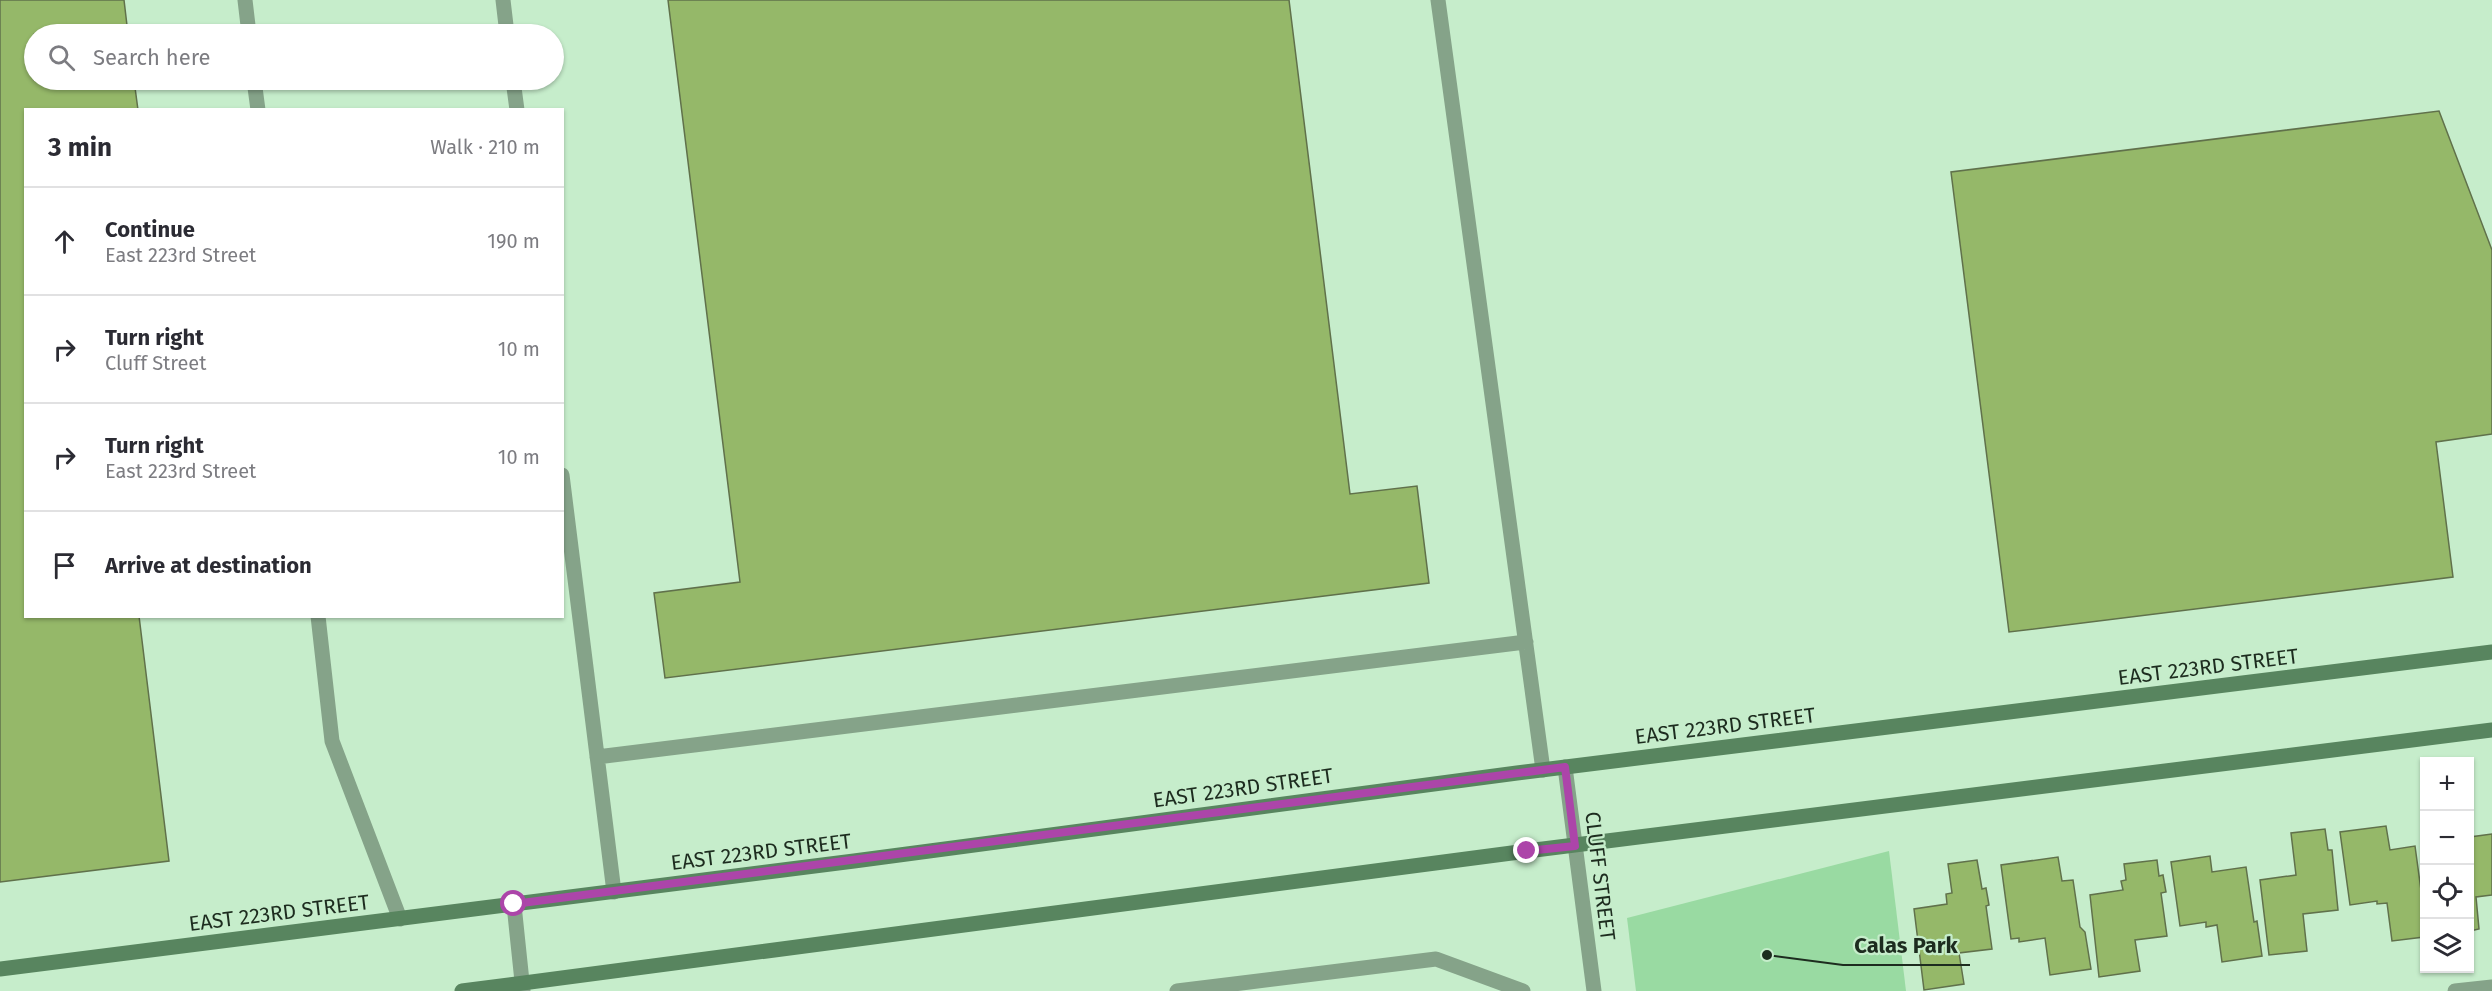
<!DOCTYPE html>
<html lang="en">
<head>
<meta charset="utf-8">
<style>
  body { margin:0; font-family:"Fira Sans",sans-serif; background:#f2f2f3; color:#2b2b33 }
  .controls { position:absolute; right:18px; bottom:18px; display:grid; overflow:hidden; border-radius:0px; box-shadow:0 2px 4px #0004 }
  .controls button { width:54px; height:54px; display:grid; place-items:center; padding:0; border:0; border-bottom:2px solid #e1e1e2; background:#fff; color:#2b2b33; font:30px sans-serif }
  .stop { position:absolute; width:18px; height:18px; margin:-14px; border:4px solid #ac45a9; border-radius:50%; background:#fff }
  .stop.end { background:#ac45a9; border-color:#fff; box-shadow:0 2px 6px #0008 }
  .list { margin:0; padding:0; list-style:none }
  h2 { display:flex; justify-content:space-between; align-items:center; height:78px; margin:0; padding:0 24px; font-size:26px }
  h2 small { font-size:20px; font-weight:400; color:#7c7c81 }
  .list li { display:grid; grid-template-columns:39px 1fr auto; gap:18px; align-items:center; box-sizing:border-box; height:108px; padding:0 24px; border-top:2px solid #e1e1e2 }
  .list b { display:block; font-size:22px; white-space:nowrap }
  .list p { margin:0; font-size:20px; white-space:nowrap; color:#7c7c81 }
  .list em { font-size:20px; font-style:normal; color:#7c7c81 }
  .icon { flex:none; width:33px; height:33px; fill:none; stroke:currentColor; stroke-width:2; stroke-linecap:round; stroke-linejoin:round }
  .map { position:relative; flex:none; width:2492px; height:991px; overflow:hidden }
  .search { position:absolute; background:#fff; box-shadow:0 2px 4px #0004; left:24px; top:24px; width:540px; height:66px; display:flex; align-items:center; gap:15px; box-sizing:border-box; padding:0 21px; border-radius:33px; color:#7c7c81; font-size:22px }
  .panel { position:absolute; background:#fff; box-shadow:0 2px 4px #0004; left:24px; top:108px; width:540px; height:510px; border-radius:0px }
  .map>svg:first-child { display:block }
  .green { fill:#99daa2 }
  .building { fill:#95b869; stroke:#60714b; stroke-width:1.5 }
  .lines { fill:none; stroke-linecap:round; stroke-linejoin:round }
  .service { stroke:#85a389; stroke-width:15 }
  .minor { stroke:#85a389; stroke-width:15 }
  .secondary { stroke:#58855f; stroke-width:15 }
  .route { stroke:#ac45a9; stroke-width:8 }
  .labels { text-anchor:middle; stroke-width:4.5; stroke-linejoin:round; paint-order:stroke }
  .street-label { font-size:21px; fill:#1d2c1f; stroke:#c6edcb }
  .leader { fill:none; stroke:#1d2c1f; stroke-width:2 }
  .callout-dot { fill:#1d2c1f; stroke:#c6edcb; stroke-width:2 }
  .callout-label { font-size:22px; text-anchor:middle; font-weight:bold; fill:#1d2c1f; stroke:#c6edcb; stroke-width:4.5; stroke-linejoin:round; paint-order:stroke }
</style>
</head>
<body>
<div class="map">
<svg width="2492" height="991" viewBox="0 0 2492 991">
  <rect width="100%" height="100%" fill="#c6edcb"/>
  <path class="green" d="M1889,851L1906,991H1636L1627,918Z"/>
  <path class="building" d="M0,0H124L128,34H34V80H134L138,110H26V616H139L169,861L0,882Z
    M668,0H1289L1350,494L1417,486L1429,583L665,678L654,593L740,582Z
    M2439,111L2492,250V434L2436,442L2453,577L2009,632L1951,172Z
    M2386,826L2390,850L2415,846L2421,890L2424,898V937L2392,941L2387,903L2377,904V901L2350,905L2340,832Z
    M2325,829L2328,850H2332L2338,910L2303,914L2307,951L2269,955L2260,880L2296,875L2291,833Z
    M2492,834V895L2476,897L2479,929L2470,931V837Z
    M2210,856L2212,872L2246,867L2254,922L2257,921L2262,956L2222,962L2217,925L2206,927V922L2180,926L2171,862Z
    M2058,857L2062,881L2073,880L2080,927L2085,932L2091,969L2050,975L2045,938L2019,942V938L2011,939L2001,865Z
    M1977,860L1982,889L1986,888L1989,905L1986,906L1992,949L1959,953L1964,984L1924,990L1914,909L1947,904L1946,894L1952,893L1948,864Z
    M2157,860L2159,876L2163,875L2166,892L2161,893L2167,936L2135,940L2140,971L2099,977L2090,895L2123,890L2121,881L2126,880L2124,864Z"/>
  <g class="lines">
    <path class="service" d="M245,0L249,34
      M503,0L507,34
      M1438,0L1543,770
      M254,80L258,110
      M513,80L517,110
      M562,475L614,892
      M318,616L332,741L400,919
      M597,757L1526,642"/>
    <path class="minor" d="M1565,767L1594,991
      M514,905L523,991
      M1177,991L1436,959L1523,991
      M2455,991L2492,987"/>
    <path class="secondary" d="M0,969L854,861L1517,773L2492,652
      M462,991L1527,851L2492,730"/>
  </g>
  <g class="lines">
    <path class="route" d="M514,904L1565,767L1575,846L1527,851"/>
  </g>
  <g class="labels">
    <g class="street-label">
      <text transform="translate(2208 667) rotate(-7)" y="7">EAST 223RD STREET</text>
      <text transform="translate(1725 726) rotate(-7)" y="7">EAST 223RD STREET</text>
      <text transform="translate(1243 788) rotate(-8)" y="7">EAST 223RD STREET</text>
      <text transform="translate(761 852) rotate(-7)" y="7">EAST 223RD STREET</text>
      <text transform="translate(1600 876) rotate(83)" y="7">CLUFF STREET</text>
      <text transform="translate(279 913) rotate(-7)" y="7">EAST 223RD STREET</text>
    </g>
  </g>
  <path class="leader" d="M1767 955L1843 965H1970"/>
  <circle class="callout-dot" cx="1767" cy="955" r="6"/>
  <g class="callout-label">
    <text x="1906" y="953">Calas Park</text>
  </g>
</svg>
<div class="controls">
<button>+</button>
<button>−</button>
<button><svg class="icon" aria-label="locate" viewBox="0 0 24 24"><circle cx="12" cy="12" r="6"/><path d="M12 2v4M12 18v4M2 12h4M18 12h4"/></svg></button>
<button><svg class="icon" aria-label="layers" viewBox="0 0 24 24"><path d="M12 4l9 5-9 5-9-5zM3 14l9 5 9-5"/></svg></button>
</div>
<div class="stop" style="left:514px;top:904px"></div>
<div class="stop end" style="left:1527px;top:851px"></div>
<div class="search"><svg class="icon" aria-label="search" viewBox="0 0 24 24"><circle cx="10" cy="10" r="6"/><path d="M15 15l6 6"/></svg>Search here</div>
<section class="panel">
<h2>3 min<small>Walk · 210 m</small></h2>
<ul class="list">
<li><svg class="icon" aria-label="ahead" viewBox="0 0 24 24"><path d="M12 20V5M6 11l6-6 6 6"/></svg><div><b>Continue</b><p>East 223rd Street</p></div><em>190 m</em></li>
<li><svg class="icon" aria-label="right" viewBox="0 0 24 24"><path d="M7 20v-9h11M14 6l5 5-5 5"/></svg><div><b>Turn right</b><p>Cluff Street</p></div><em>10 m</em></li>
<li><svg class="icon" aria-label="right" viewBox="0 0 24 24"><path d="M7 20v-9h11M14 6l5 5-5 5"/></svg><div><b>Turn right</b><p>East 223rd Street</p></div><em>10 m</em></li>
<li><svg class="icon" aria-label="arrive" viewBox="0 0 24 24"><path d="M6 21V4h12l-3 4 3 4H6"/></svg><div><b>Arrive at destination</b></div></li>
</ul>
</section>
</div>
</body>
</html>
